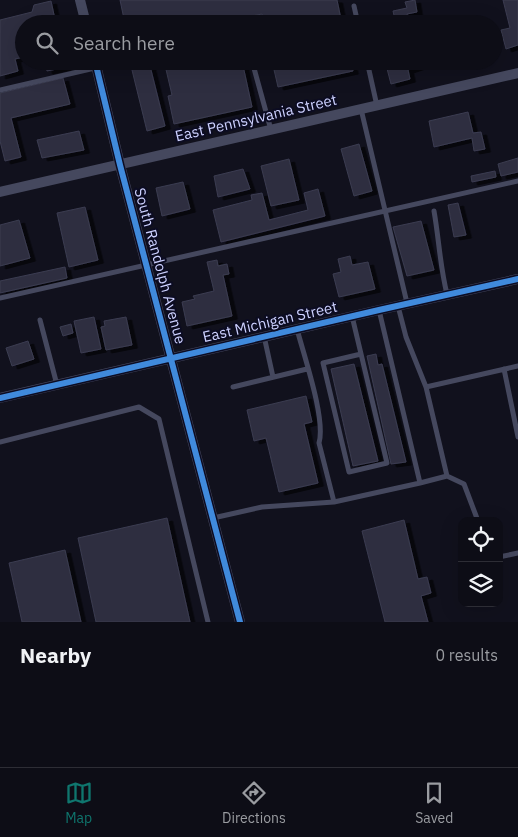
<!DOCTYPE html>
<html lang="en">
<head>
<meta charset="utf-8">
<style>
  body { margin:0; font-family:"IBM Plex Sans",sans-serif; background:#1b1b23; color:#f1f3f6 }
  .controls { position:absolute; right:15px; bottom:15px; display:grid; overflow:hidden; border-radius:10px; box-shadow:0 5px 20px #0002 }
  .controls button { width:45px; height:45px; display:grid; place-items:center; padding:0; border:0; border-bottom:1px solid #2d2d35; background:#0d0d16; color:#f1f3f6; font:25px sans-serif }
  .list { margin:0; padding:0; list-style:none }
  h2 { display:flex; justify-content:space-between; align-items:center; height:65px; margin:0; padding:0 20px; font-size:21px }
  h2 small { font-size:16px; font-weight:400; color:#9a9ca1 }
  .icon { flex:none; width:28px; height:28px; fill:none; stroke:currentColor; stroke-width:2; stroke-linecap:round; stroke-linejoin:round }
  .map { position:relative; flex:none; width:518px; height:622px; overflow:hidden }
  .search { position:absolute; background:#0d0d16; box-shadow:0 5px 20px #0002; left:15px; right:15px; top:15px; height:55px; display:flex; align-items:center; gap:12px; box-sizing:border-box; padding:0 18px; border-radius:28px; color:#9a9ca1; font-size:19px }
  .sheet { height:145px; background:#0d0d16 }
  nav { display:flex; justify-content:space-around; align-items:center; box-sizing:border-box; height:70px; border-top:1px solid #2d2d35; background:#0d0d16; font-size:14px; color:#9a9ca1 }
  nav a { display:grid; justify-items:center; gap:2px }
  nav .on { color:#0f766e }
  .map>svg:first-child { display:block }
  .building { fill:#2f2f3f; stroke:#3b3c51; filter:url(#shadow) }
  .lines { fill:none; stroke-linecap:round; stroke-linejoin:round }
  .lane { stroke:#45485e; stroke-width:5 }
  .street { stroke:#45485e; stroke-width:10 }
  .cycleway-casing { stroke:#0c0c22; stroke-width:9 }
  .cycleway { stroke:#408adc; stroke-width:6 }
  .labels { text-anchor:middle; stroke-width:4; stroke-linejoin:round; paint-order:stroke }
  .street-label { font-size:15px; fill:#cdd1ff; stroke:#0c0c22 }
</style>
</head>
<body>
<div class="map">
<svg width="518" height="622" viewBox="0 0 518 622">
  <defs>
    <filter id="shadow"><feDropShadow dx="5.5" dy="3" stdDeviation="0" flood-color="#0009"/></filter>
  </defs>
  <rect width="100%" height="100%" fill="#11111d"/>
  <path class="building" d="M120,0H337L342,24H264L262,14L215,24H125Z
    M415,0L417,12L407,14L410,24H396L393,11L407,8L405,2Z
    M503,0H518V45L506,49L501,30L510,28Z
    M51,1L56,24H24V57L15,59L18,71L0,76V20L32,12L34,5Z
    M45,61H65L66,67L47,71Z
    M164,61H242L252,107L174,124L168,96L172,95Z
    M272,61H350L353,71L278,87Z
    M385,61H419L420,66L408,70L410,79L391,84Z
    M149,62L165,126L147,131L131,66Z
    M63,78L70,104L11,118L21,157L5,161L0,141V93Z
    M468,112L473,133L481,132L485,149L474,151L472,138L434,147L429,121Z
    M79,131L84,150L42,158L37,140Z
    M359,144L372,191L354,196L341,149Z
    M518,158V172L501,176L498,164Z
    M289,159L299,200L271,206L261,166Z
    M243,169L250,189L218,197L214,176Z
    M495,171L496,177L472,182L471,176Z
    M183,182L190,209L162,216L156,188Z
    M318,189L325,216L221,242L213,210L252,200L251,195L262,193L269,220L308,210L304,193Z
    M458,203L466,235L454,237L448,205Z
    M85,207L98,260L69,267L57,213Z
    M19,220L30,258L0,266V225Z
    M421,221L434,270L407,276L393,227Z
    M350,256L352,265L368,262L375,289L339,297L333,274L341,272L338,259Z
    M217,260L218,266L227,264L229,274L223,275L232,316L187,326L182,302L195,299L193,296L214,291L207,262Z
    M65,267L67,278L0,293V281Z
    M94,317L101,349L81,353L74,321Z
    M126,317L132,345L106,350L101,327L105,326L104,321Z
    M71,324L73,333L63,336L60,327Z
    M28,341L34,359L12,366L6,348Z
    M376,354L378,365L382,364L406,462L391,464L367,356Z
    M354,364L378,461L353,466L331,369Z
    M306,396L312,422L304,424L318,483L279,492L266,438L254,441L247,410Z
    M167,518L190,622H96L78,538Z
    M404,520L418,579L427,577L431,593L421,596L428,622H385L362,531Z
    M65,550L81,622H22L9,563Z"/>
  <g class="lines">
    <path class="lane" d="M354,6L358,24
      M252,61L271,130
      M367,61L377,106
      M0,90L125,61
      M361,109L407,303
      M434,211C439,239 440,267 447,294
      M0,298L518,181
      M398,306L406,337L426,387L447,476L464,484L478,521
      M352,316L387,463L349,472L323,363L361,354
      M40,320L57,385
      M264,336L273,377
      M504,369L518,437
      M233,387L307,369
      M426,387L518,366
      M0,442L139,407L159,419L208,622
      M420,483L447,476
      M334,502L420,483L379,310
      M213,518L262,507L334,502L319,443C326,419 304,356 297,329
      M499,557L518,553"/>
    <path class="street" d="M80,0L86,24
      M95,61L120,165L240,622
      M0,192L518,73
      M0,398L379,310L518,279"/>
    <defs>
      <path id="cycleway" d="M95,61L120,165L240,622
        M0,398L379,310L518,279"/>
    </defs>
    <use href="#cycleway" class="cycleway-casing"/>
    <use href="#cycleway" class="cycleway"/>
  </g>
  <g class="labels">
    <g class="street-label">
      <text transform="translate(256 118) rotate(-13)" y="5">East Pennsylvania Street</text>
      <text transform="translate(160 266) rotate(75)" y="5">South Randolph Avenue</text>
      <text transform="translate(270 322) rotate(-13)" y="5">East Michigan Street</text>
    </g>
  </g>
</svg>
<div class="controls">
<button><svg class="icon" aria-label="locate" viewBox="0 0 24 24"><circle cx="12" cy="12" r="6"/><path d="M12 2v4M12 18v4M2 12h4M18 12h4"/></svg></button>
<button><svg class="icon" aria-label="layers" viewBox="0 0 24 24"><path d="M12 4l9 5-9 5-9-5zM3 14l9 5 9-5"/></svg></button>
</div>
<div class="search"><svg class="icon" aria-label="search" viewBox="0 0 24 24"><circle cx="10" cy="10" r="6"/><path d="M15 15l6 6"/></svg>Search here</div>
</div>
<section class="sheet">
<h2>Nearby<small>0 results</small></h2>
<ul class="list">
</ul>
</section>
<nav>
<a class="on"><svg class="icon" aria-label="map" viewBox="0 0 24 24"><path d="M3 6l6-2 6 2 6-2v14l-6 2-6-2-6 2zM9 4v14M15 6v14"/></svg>Map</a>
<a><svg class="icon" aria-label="directions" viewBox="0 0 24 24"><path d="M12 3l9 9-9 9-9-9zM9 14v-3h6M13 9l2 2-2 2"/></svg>Directions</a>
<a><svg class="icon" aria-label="saved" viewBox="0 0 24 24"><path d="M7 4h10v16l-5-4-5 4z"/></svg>Saved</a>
</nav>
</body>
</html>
